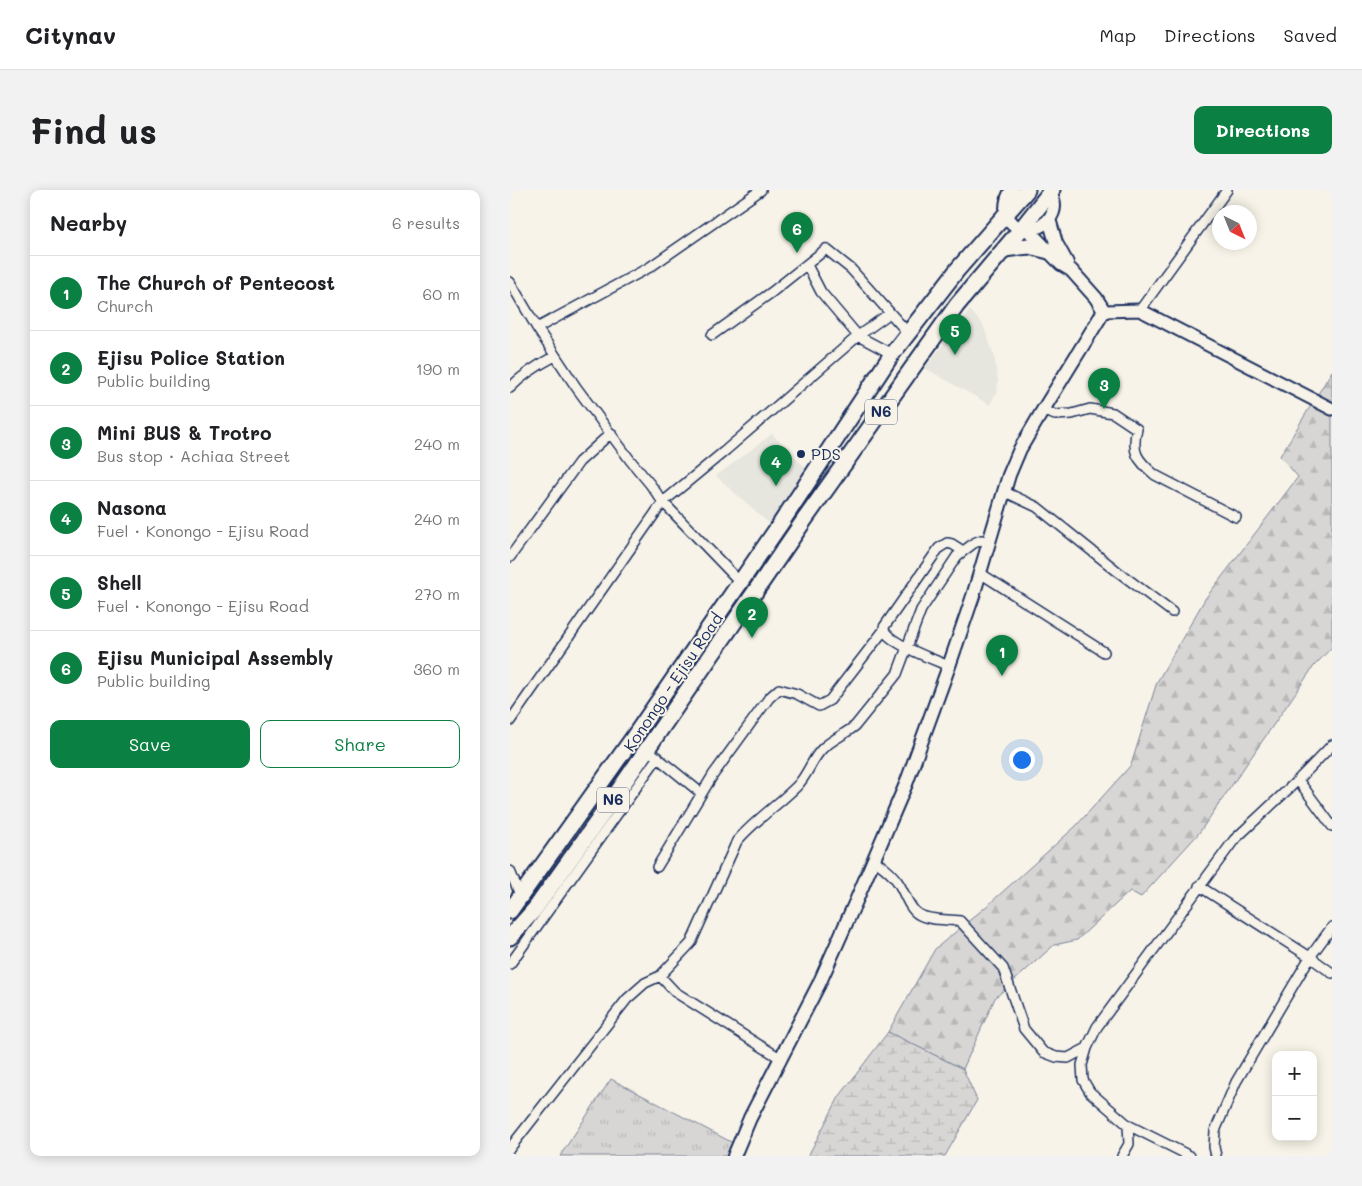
<!DOCTYPE html>
<html lang="en">
<head>
<meta charset="utf-8">
<style>
  body { margin:0; font-family:Mali,sans-serif; background:#f2f2f2; color:#202124 }
  .controls { position:absolute; right:15px; bottom:15px; display:grid; overflow:hidden; border-radius:10px; box-shadow:0 2px 12px #0003 }
  .controls button { width:45px; height:45px; display:grid; place-items:center; padding:0; border:0; border-bottom:1px solid #e0e0e0; background:#fff; color:#202124; font:25px sans-serif }
  .compass { position:absolute; left:702px; top:15px; width:45px; height:45px; border-radius:50%; background:#fff; box-shadow:0 2px 12px #0003; rotate:137deg }
  .you { position:absolute; left:511px; top:569px; width:18px; height:18px; margin:-12px; border:4px solid #fff; border-radius:50%; background:#1a73e8; box-shadow:0 0 0 8px #1a73e833 }
  .badge { display:grid; place-items:center; width:32px; height:32px; border-radius:50%; background:#0b8043; color:#fff; font-size:16px; font-weight:700 }
  .pin { position:absolute; translate:-50% -41px; filter:drop-shadow(0 1px 2px #0008) }
  .pin::after { content:''; position:absolute; top:26px; width:18px; height:15px; background:inherit; clip-path:polygon(0 0,100% 0,50% 100%) }
  .list { margin:0; padding:0; list-style:none }
  h2 { display:flex; justify-content:space-between; align-items:center; height:65px; margin:0; padding:0 20px; font-size:21px }
  h2 small { font-size:16px; font-weight:400; color:#757577 }
  .list li { display:grid; grid-template-columns:32px 1fr auto; gap:15px; align-items:center; box-sizing:border-box; height:75px; padding:0 20px; border-top:1px solid #e0e0e0 }
  .list b { display:block; font-size:19px; white-space:nowrap }
  .list p { margin:0; font-size:16px; white-space:nowrap; color:#757577 }
  .list em { font-size:16px; font-style:normal; color:#757577 }
  .actions { display:flex; gap:10px; padding:15px 20px }
  .actions a { flex:1; padding:11px 0; border:1px solid #0b8043; border-radius:10px; text-align:center; font-size:18px; color:#0b8043 }
  .actions .main { background:#0b8043; color:#fff }
  .map { position:relative; flex:none; width:822px; height:966px; overflow:hidden; border-radius:10px }
  header { display:flex; align-items:center; gap:30px; box-sizing:border-box; height:70px; padding:0 25px; background:#fff; border-bottom:1px solid #e0e0e0 }
  header strong { font-size:24px }
  nav { display:flex; gap:28px; margin-inline-start:auto; font-size:18px }
  .intro { display:flex; align-items:center; justify-content:space-between; box-sizing:border-box; height:120px; padding:0 30px }
  h1 { margin:0; font-size:35px }
  .button { padding:12px 22px; border-radius:10px; background:#0b8043; color:#fff; font-size:18px; font-weight:700 }
  main { display:flex; gap:30px; padding:0 30px }
  aside { flex:1; background:#fff; border-radius:10px; box-shadow:0 2px 12px #0003 }
  .map>svg:first-child { display:block }
  .built { fill:#e6e5de }
  .grass { fill:url(#grass-tufts); stroke:#798299 }
  .forest { fill:url(#forest-firs); stroke:#798299 }
  .wetland { fill:url(#wetland-marsh); stroke:#798299 }
  .lines { fill:none; stroke-linecap:round; stroke-linejoin:round }
  .minor-casing { stroke:#1b2f5e; stroke-width:12 }
  .tertiary-casing { stroke:#1b2f5e; stroke-width:15 }
  .secondary-casing { stroke:#1b2f5e; stroke-width:16 }
  .trunk-casing { stroke:#1b2f5e; stroke-width:19 }
  .minor { stroke:#f7f3e8; stroke-width:9 }
  .tertiary { stroke:#f7f3e8; stroke-width:11 }
  .secondary { stroke:#f7f3e8; stroke-width:12 }
  .trunk { stroke:#f7f3e8; stroke-width:15 }
  .poi-dot { fill:#1b2f5e; stroke:#f7f3e8; stroke-width:2 }
  .labels { text-anchor:middle; stroke-width:4; stroke-linejoin:round; paint-order:stroke }
  .shield { fill:#f7f3e8; stroke:#5d6a87; stroke-width:1 }
  .shield-label { font-size:15px; font-weight:bold; fill:#1b2f5e }
  .poi-label { font-size:16px; fill:#1b2f5e; stroke:#f7f3e8; text-anchor:start }
  .street-label { font-size:16px; fill:#1b2f5e; stroke:#f7f3e8 }
</style>
</head>
<body>
<header>
<strong>Citynav</strong>
<nav><a>Map</a><a>Directions</a><a>Saved</a></nav>
</header>
<div class="intro"><h1>Find us</h1><a class="button">Directions</a></div>
<main>
<aside>
<h2>Nearby<small>6 results</small></h2>
<ul class="list">
<li><span class="badge">1</span><div><b>The Church of Pentecost</b><p>Church</p></div><em>60 m</em></li>
<li><span class="badge">2</span><div><b>Ejisu Police Station</b><p>Public building</p></div><em>190 m</em></li>
<li><span class="badge">3</span><div><b>Mini BUS &amp; Trotro</b><p>Bus stop · Achiaa Street</p></div><em>240 m</em></li>
<li><span class="badge">4</span><div><b>Nasona</b><p>Fuel · Konongo - Ejisu Road</p></div><em>240 m</em></li>
<li><span class="badge">5</span><div><b>Shell</b><p>Fuel · Konongo - Ejisu Road</p></div><em>270 m</em></li>
<li><span class="badge">6</span><div><b>Ejisu Municipal Assembly</b><p>Public building</p></div><em>360 m</em></li>
</ul>
<div class="actions"><a class="main">Save</a><a>Share</a></div>
</aside>
<div class="map">
<svg width="822" height="966" viewBox="0 0 822 966">
  <defs>
    <pattern id="grass-tufts" width="24" height="20" patternUnits="userSpaceOnUse" patternTransform="scale(1.25)"><rect width="24" height="20" fill="#d7d6d4"/><path d="M3 7l-1-3M5 7V3M7 7l1-3M15 17l-1-3M17 17v-4M19 17l1-3" fill="none" stroke="#b8b8b8"/></pattern>
    <pattern id="forest-firs" width="22" height="20" patternUnits="userSpaceOnUse" patternTransform="scale(1.25)"><rect width="22" height="20" fill="#d7d6d4"/><path d="M5 1l3.5 6h-7zM16 11l3.5 6h-7z" fill="#b8b8b8"/></pattern>
    <pattern id="wetland-marsh" width="20" height="14" patternUnits="userSpaceOnUse" patternTransform="scale(1.25)"><rect width="20" height="14" fill="#d7d6d4"/><path d="M1 5h8M5 5V1M11 12h8M15 12V8" fill="none" stroke="#b8b8b8"/></pattern>
  </defs>
  <rect width="100%" height="100%" fill="#f7f3e8"/>
  <filter id="ink" filterUnits="userSpaceOnUse"><feTurbulence type="fractalNoise" baseFrequency=".02" numOctaves="2"/><feDisplacementMap in="SourceGraphic" scale="10" xChannelSelector="R" yChannelSelector="G"/><feConvolveMatrix kernelMatrix="1 2 1 2 8 2 1 2 1" color-interpolation-filters="sRGB"/></filter>
  <g filter="url(#ink)">
    <path class="built" d="M460,120L473,135L484,165L488,191L487,201L480,215L415,178Z
      M262,244L299,281L262,336L206,286Z"/>
    <path class="grass" d="M101,889L225,954L220,966H50Z"/>
    <path class="forest" d="M822,181V457L804,476L689,643L631,707L620,701L567,750L544,755L485,808L453,879L378,842L425,759L478,715L566,636L621,575L647,492L695,409L788,287L770,266Z"/>
    <path class="wetland" d="M378,842L453,879L467,910L435,966H298L329,907Z"/>
    <g class="lines">
      <defs>
        <path id="minor" d="M297,75L311,102L348,146L382,164
          M0,92L27,138L66,197L120,270L140,294L153,312L230,392
          M630,120L717,0
          M27,138L140,77L251,0
          M202,145L262,102L316,59L341,79L398,143
          M0,198C13,184 28,175 45,166
          M533,220L545,225L562,224L580,219L603,223L627,239C621,262 627,270 645,285L726,327
          M493,301L527,317L607,381L662,422
          M0,367L69,272L101,243
          M470,383L594,462
          M374,440C380,454 425,470 439,476
          M0,531L153,312L216,260L348,146L380,123
          M143,564L191,603
          M788,590L822,636
          M364,670C372,676 381,682 387,691C394,700 398,718 408,724C419,731 438,729 450,731L493,778L514,839L533,862L546,867L558,868L577,858
          M147,677L203,585L259,508L269,499L287,504L309,516L320,510L374,440V437L429,358L437,353L442,354L453,361
          M0,681L10,705
          M689,696L800,767L822,783
          M0,774L148,567
          M150,786L165,802L270,868
          M0,958L117,809L135,793L150,786L181,753L227,651C245,630 268,615 287,596C298,585 302,568 313,558C323,549 335,544 345,536L387,484L411,420L447,366L464,353L471,350L480,351
          M612,966L619,954L618,935
          M680,966L618,935L580,902L573,890L572,875L577,858L587,837L724,650L788,590L822,555
          M706,966L704,957L705,941L726,892L800,767L822,737"/>
        <path id="tertiary" d="M594,121L630,120L822,219"/>
        <path id="secondary" d="M502,0C497,6 496,12 496,19C501,58 563,34 538,0
          M539,29L546,53L557,73
          M224,966L240,928L309,794L346,711L396,594L439,476L463,406L499,285L510,259L533,220L594,121L586,108L561,80L551,74L517,39"/>
        <path id="trunk" d="M494,59L519,56L539,61
          M0,721L123,548L196,442L271,333L382,164L448,79L517,0
          M0,747L24,720L89,629L295,329L447,115L512,38L542,0"/>
      </defs>
      <use href="#minor" class="minor-casing"/>
      <use href="#tertiary" class="tertiary-casing"/>
      <use href="#secondary" class="secondary-casing"/>
      <use href="#trunk" class="trunk-casing"/>
      <use href="#minor" class="minor"/>
      <use href="#tertiary" class="tertiary"/>
      <use href="#secondary" class="secondary"/>
      <use href="#trunk" class="trunk"/>
    </g>
  </g>
  <circle class="poi-dot" cx="291" cy="264" r="5"/>
  <g class="labels">
    <g class="shield">
      <rect x="355" y="209.5" width="32" height="25" rx="4"/>
      <rect x="87" y="597.5" width="32" height="25" rx="4"/>
    </g>
    <g class="shield-label">
      <text x="371" y="227">N6</text>
      <text x="103" y="615">N6</text>
    </g>
    <g class="poi-label">
      <text x="301" y="270">PDS</text>
    </g>
    <g class="street-label">
      <text transform="translate(163 492) rotate(-56)" y="6">Konongo - Ejisu Road</text>
    </g>
  </g>
</svg>
<div class="controls">
<button>+</button>
<button>−</button>
</div>
<svg class="compass" viewBox="-18 -18 36 36"><path d="M0-13l5 13h-10z" fill="#e53935"/><path d="M0 13l5-13h-10z" fill="#757577"/></svg>
<div class="you"></div>
<div class="pin badge" style="left:492px;top:486px">1</div>
<div class="pin badge" style="left:242px;top:448px">2</div>
<div class="pin badge" style="left:594px;top:219px">3</div>
<div class="pin badge" style="left:266px;top:296px">4</div>
<div class="pin badge" style="left:445px;top:165px">5</div>
<div class="pin badge" style="left:287px;top:63px">6</div>
</div>
</main>
</body>
</html>
